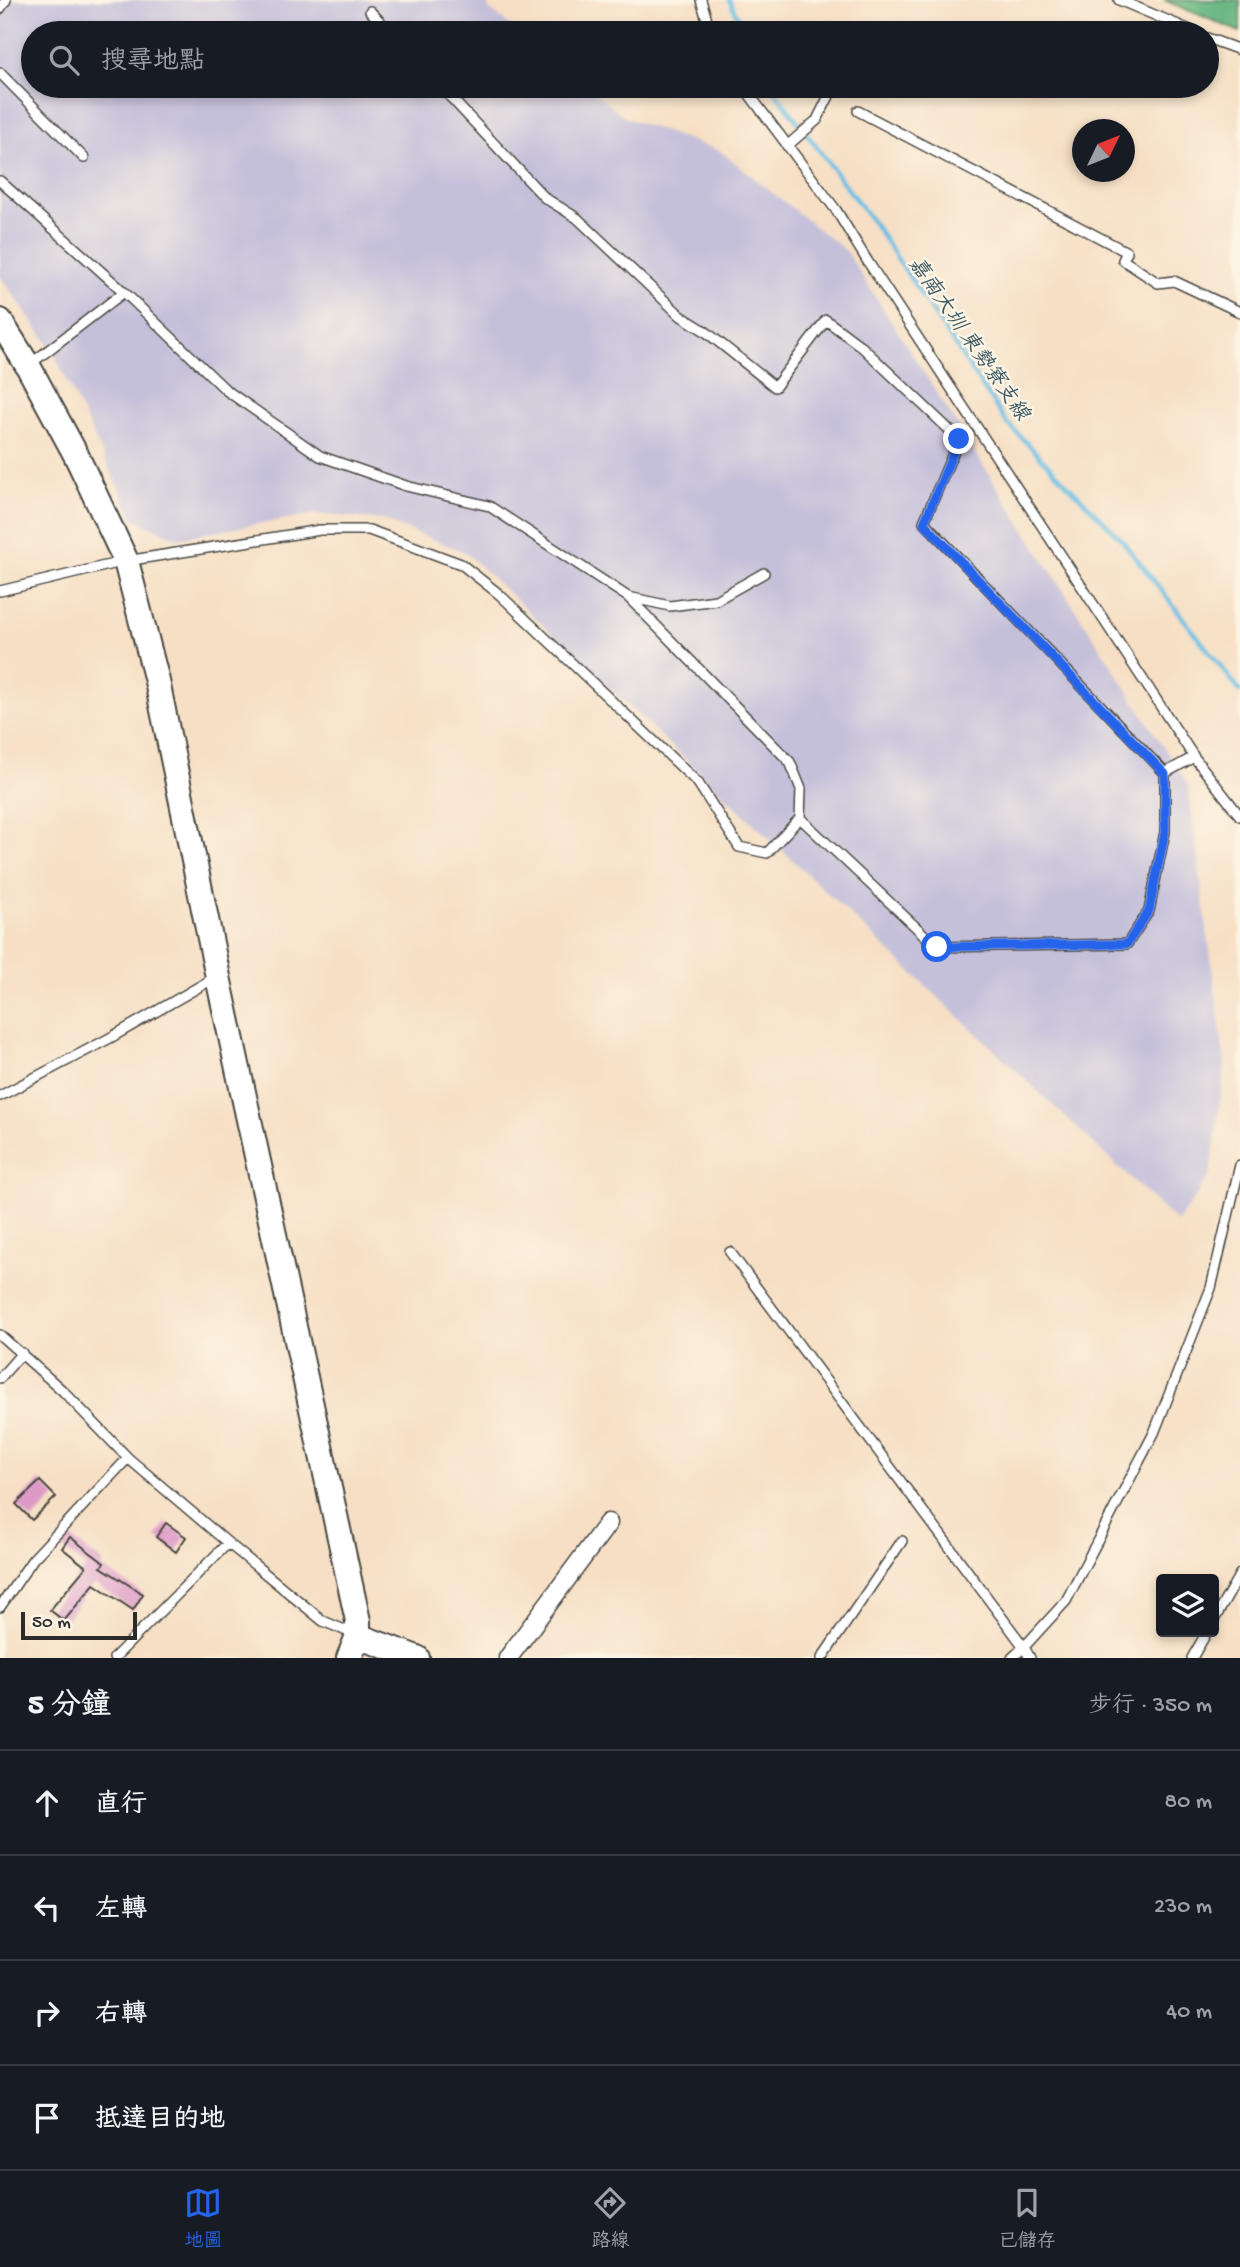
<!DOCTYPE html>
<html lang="zh-TW">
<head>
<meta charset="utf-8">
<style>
  body { margin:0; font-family:"Gochi Hand","LXGW WenKai TC",sans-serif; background:#242831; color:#f1f3f6 }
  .controls { position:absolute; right:21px; bottom:21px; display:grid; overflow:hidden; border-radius:7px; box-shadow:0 4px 10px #0003 }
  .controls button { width:63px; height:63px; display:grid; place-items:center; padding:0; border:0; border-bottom:2px solid #363941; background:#171b24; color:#f1f3f6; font:35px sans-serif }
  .compass { position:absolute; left:1072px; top:119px; width:63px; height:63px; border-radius:50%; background:#171b24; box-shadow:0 4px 10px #0003; rotate:47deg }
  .scale { position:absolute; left:21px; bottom:18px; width:116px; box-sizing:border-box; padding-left:7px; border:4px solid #2b2b2b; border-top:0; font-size:19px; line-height:24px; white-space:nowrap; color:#2b2b2b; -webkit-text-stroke:5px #fcf5e5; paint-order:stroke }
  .stop { position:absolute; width:21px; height:21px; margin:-16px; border:5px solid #2563eb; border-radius:50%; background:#fff }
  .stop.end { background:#2563eb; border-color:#fff; box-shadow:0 2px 7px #0008 }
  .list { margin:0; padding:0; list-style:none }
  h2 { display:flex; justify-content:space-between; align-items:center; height:91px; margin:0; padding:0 28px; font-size:30px }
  h2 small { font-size:23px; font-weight:400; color:#9ea1a6 }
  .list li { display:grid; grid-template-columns:46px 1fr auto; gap:21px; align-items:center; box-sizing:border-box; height:105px; padding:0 28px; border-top:2px solid #363941 }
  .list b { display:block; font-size:26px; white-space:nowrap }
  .list em { font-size:23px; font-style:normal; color:#9ea1a6 }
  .icon { flex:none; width:38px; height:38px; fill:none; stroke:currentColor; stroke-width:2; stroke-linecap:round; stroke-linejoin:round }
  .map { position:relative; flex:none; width:1240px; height:1658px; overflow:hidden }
  .search { position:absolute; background:#171b24; box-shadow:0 4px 10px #0003; left:21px; right:21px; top:21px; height:77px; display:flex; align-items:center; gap:18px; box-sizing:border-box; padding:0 24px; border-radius:38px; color:#9ea1a6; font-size:26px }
  .sheet { height:511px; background:#171b24 }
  nav { display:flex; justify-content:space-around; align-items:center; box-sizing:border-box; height:98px; border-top:2px solid #363941; background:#171b24; font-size:19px; color:#9ea1a6 }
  nav a { display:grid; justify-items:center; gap:4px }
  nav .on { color:#2563eb }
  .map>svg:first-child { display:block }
  .industrial { fill:#c5c0da }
  .forest { fill:#67b680; stroke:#497056; stroke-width:2 }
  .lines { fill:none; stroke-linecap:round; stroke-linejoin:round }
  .stream { stroke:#68bee4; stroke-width:4.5 }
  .building { fill:#dd9ac7 }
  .lane-casing { stroke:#494642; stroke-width:12 }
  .street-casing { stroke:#494642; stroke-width:21 }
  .secondary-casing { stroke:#494642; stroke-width:28 }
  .lane { stroke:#fff; stroke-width:9 }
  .street { stroke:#fff; stroke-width:18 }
  .secondary { stroke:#fff; stroke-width:24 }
  .route { stroke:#2563eb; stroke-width:9 }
  .labels { text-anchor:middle; stroke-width:5; stroke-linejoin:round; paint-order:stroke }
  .water-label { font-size:21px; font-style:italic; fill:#3d5762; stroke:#fcf5e5 }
</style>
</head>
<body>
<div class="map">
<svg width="1240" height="1658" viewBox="0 0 1240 1658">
  <rect width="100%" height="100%" fill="#fcf5e5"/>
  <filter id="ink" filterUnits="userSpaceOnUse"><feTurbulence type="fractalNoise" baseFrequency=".0143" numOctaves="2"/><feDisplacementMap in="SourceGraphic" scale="14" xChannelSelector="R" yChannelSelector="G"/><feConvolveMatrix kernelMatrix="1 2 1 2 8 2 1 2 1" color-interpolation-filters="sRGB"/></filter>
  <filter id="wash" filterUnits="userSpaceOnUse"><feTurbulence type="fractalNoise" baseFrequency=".00686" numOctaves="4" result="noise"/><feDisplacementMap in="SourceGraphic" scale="28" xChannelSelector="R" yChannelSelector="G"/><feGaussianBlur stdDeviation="1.57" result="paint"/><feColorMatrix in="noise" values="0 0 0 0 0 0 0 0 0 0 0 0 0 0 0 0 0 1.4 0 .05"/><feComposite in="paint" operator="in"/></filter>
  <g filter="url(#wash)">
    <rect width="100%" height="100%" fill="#f6dfc4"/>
    <path class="industrial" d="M0,0H488V8L519,33H33V86H586L626,118L720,151L846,251L1188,785L1225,1064L1210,1176L1177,1222L465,552L383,520L315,514L178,538L134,519L51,348L0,276Z"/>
    <path class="forest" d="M1164,0H1240V32Z"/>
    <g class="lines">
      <path class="stream" d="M729,0L746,33
        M771,86L877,228L1006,422L1122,540L1240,691"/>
    </g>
    <g id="blocks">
      <path class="building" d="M40,1481L56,1497L32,1520L16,1504Z
        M166,1523L186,1537L176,1552L156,1537Z
        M70,1537L104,1563L101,1567L143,1594L133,1610L94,1584L64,1621L50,1610L86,1567L62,1548Z"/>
    </g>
  </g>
  <g filter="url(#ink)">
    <use href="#blocks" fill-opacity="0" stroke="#494642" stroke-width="2"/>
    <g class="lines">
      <defs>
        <path id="lane" d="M701,0L711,33
          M1119,0L1197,33
          M0,9L6,0
          M370,11L391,33
          M1207,38L1240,50
          M0,73L84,158
          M440,86L545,198L577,218L681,316L705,331L775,387L826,320L862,347L959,439L924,522L1165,773
          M743,86L836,210L868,262L1194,757L1240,816
          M858,111L1127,252L1123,260L1158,283L1174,281L1240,312
          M787,146L817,120L834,86
          M0,181L124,292L226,390L320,456L406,486L489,506L628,597L670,606L716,600L764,573
          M29,365L124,292
          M0,591L126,561L320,530H369L461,564L499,594L698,783L739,847L767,853L800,818L801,789L790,762L628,597
          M800,818L937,947L1127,944L1149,911L1165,832V773L1194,757
          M0,1096L110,1038L216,977
          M730,1252L1024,1647L1030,1658
          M0,1335L63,1391L128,1458L228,1543L323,1621L356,1635
          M0,1378L22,1353
          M0,1607L33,1559L128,1458
          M1214,1620L1240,1574
          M114,1658L228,1543
          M822,1658L902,1541
          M1012,1658L1024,1647L1066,1601L1154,1433L1211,1288L1240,1165
          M1192,1658L1207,1632"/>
        <path id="street" d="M508,1658L608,1523"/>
        <path id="secondary" d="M0,321L28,366L76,455L126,561L157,681L218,977L358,1621V1636L349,1658
          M358,1636L417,1658"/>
      </defs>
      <use href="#lane" class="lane-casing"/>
      <use href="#street" class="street-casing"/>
      <use href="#secondary" class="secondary-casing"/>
      <use href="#lane" class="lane"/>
      <use href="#street" class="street"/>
      <use href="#secondary" class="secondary"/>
    </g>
  </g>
  <g class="lines" filter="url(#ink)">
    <path class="route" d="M937,947L1127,944L1149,911L1165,832V774L924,523L959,439"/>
  </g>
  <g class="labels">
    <g class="water-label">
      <text transform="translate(970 338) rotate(55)" y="7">嘉南大圳 東勢寮支線</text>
    </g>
  </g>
</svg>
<div class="controls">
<button><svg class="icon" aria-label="layers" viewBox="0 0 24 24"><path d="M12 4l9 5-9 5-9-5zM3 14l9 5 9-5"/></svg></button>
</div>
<svg class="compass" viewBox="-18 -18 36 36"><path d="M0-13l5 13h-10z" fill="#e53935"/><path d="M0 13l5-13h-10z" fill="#9ea1a6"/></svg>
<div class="scale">50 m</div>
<div class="stop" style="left:937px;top:947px"></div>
<div class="stop end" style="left:959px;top:439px"></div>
<div class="search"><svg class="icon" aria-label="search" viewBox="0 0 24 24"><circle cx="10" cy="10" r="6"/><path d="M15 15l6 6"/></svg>搜尋地點</div>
</div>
<section class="sheet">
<h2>5 分鐘<small>步行 · 350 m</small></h2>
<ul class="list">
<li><svg class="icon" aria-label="ahead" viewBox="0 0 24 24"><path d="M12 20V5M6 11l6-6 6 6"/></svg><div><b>直行</b></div><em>80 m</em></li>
<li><svg class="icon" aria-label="left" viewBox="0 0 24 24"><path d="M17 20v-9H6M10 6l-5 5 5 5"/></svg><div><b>左轉</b></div><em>230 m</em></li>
<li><svg class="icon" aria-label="right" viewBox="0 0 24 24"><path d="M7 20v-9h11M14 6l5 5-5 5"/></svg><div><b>右轉</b></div><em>40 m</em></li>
<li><svg class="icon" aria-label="arrive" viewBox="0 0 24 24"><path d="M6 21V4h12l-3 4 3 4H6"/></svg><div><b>抵達目的地</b></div></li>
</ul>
</section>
<nav>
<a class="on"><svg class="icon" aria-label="map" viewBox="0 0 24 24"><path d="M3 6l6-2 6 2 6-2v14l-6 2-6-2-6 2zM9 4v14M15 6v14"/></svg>地圖</a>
<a><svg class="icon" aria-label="directions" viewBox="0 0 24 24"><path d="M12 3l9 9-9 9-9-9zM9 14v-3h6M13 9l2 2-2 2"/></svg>路線</a>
<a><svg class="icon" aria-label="saved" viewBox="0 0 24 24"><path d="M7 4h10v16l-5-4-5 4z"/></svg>已儲存</a>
</nav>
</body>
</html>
